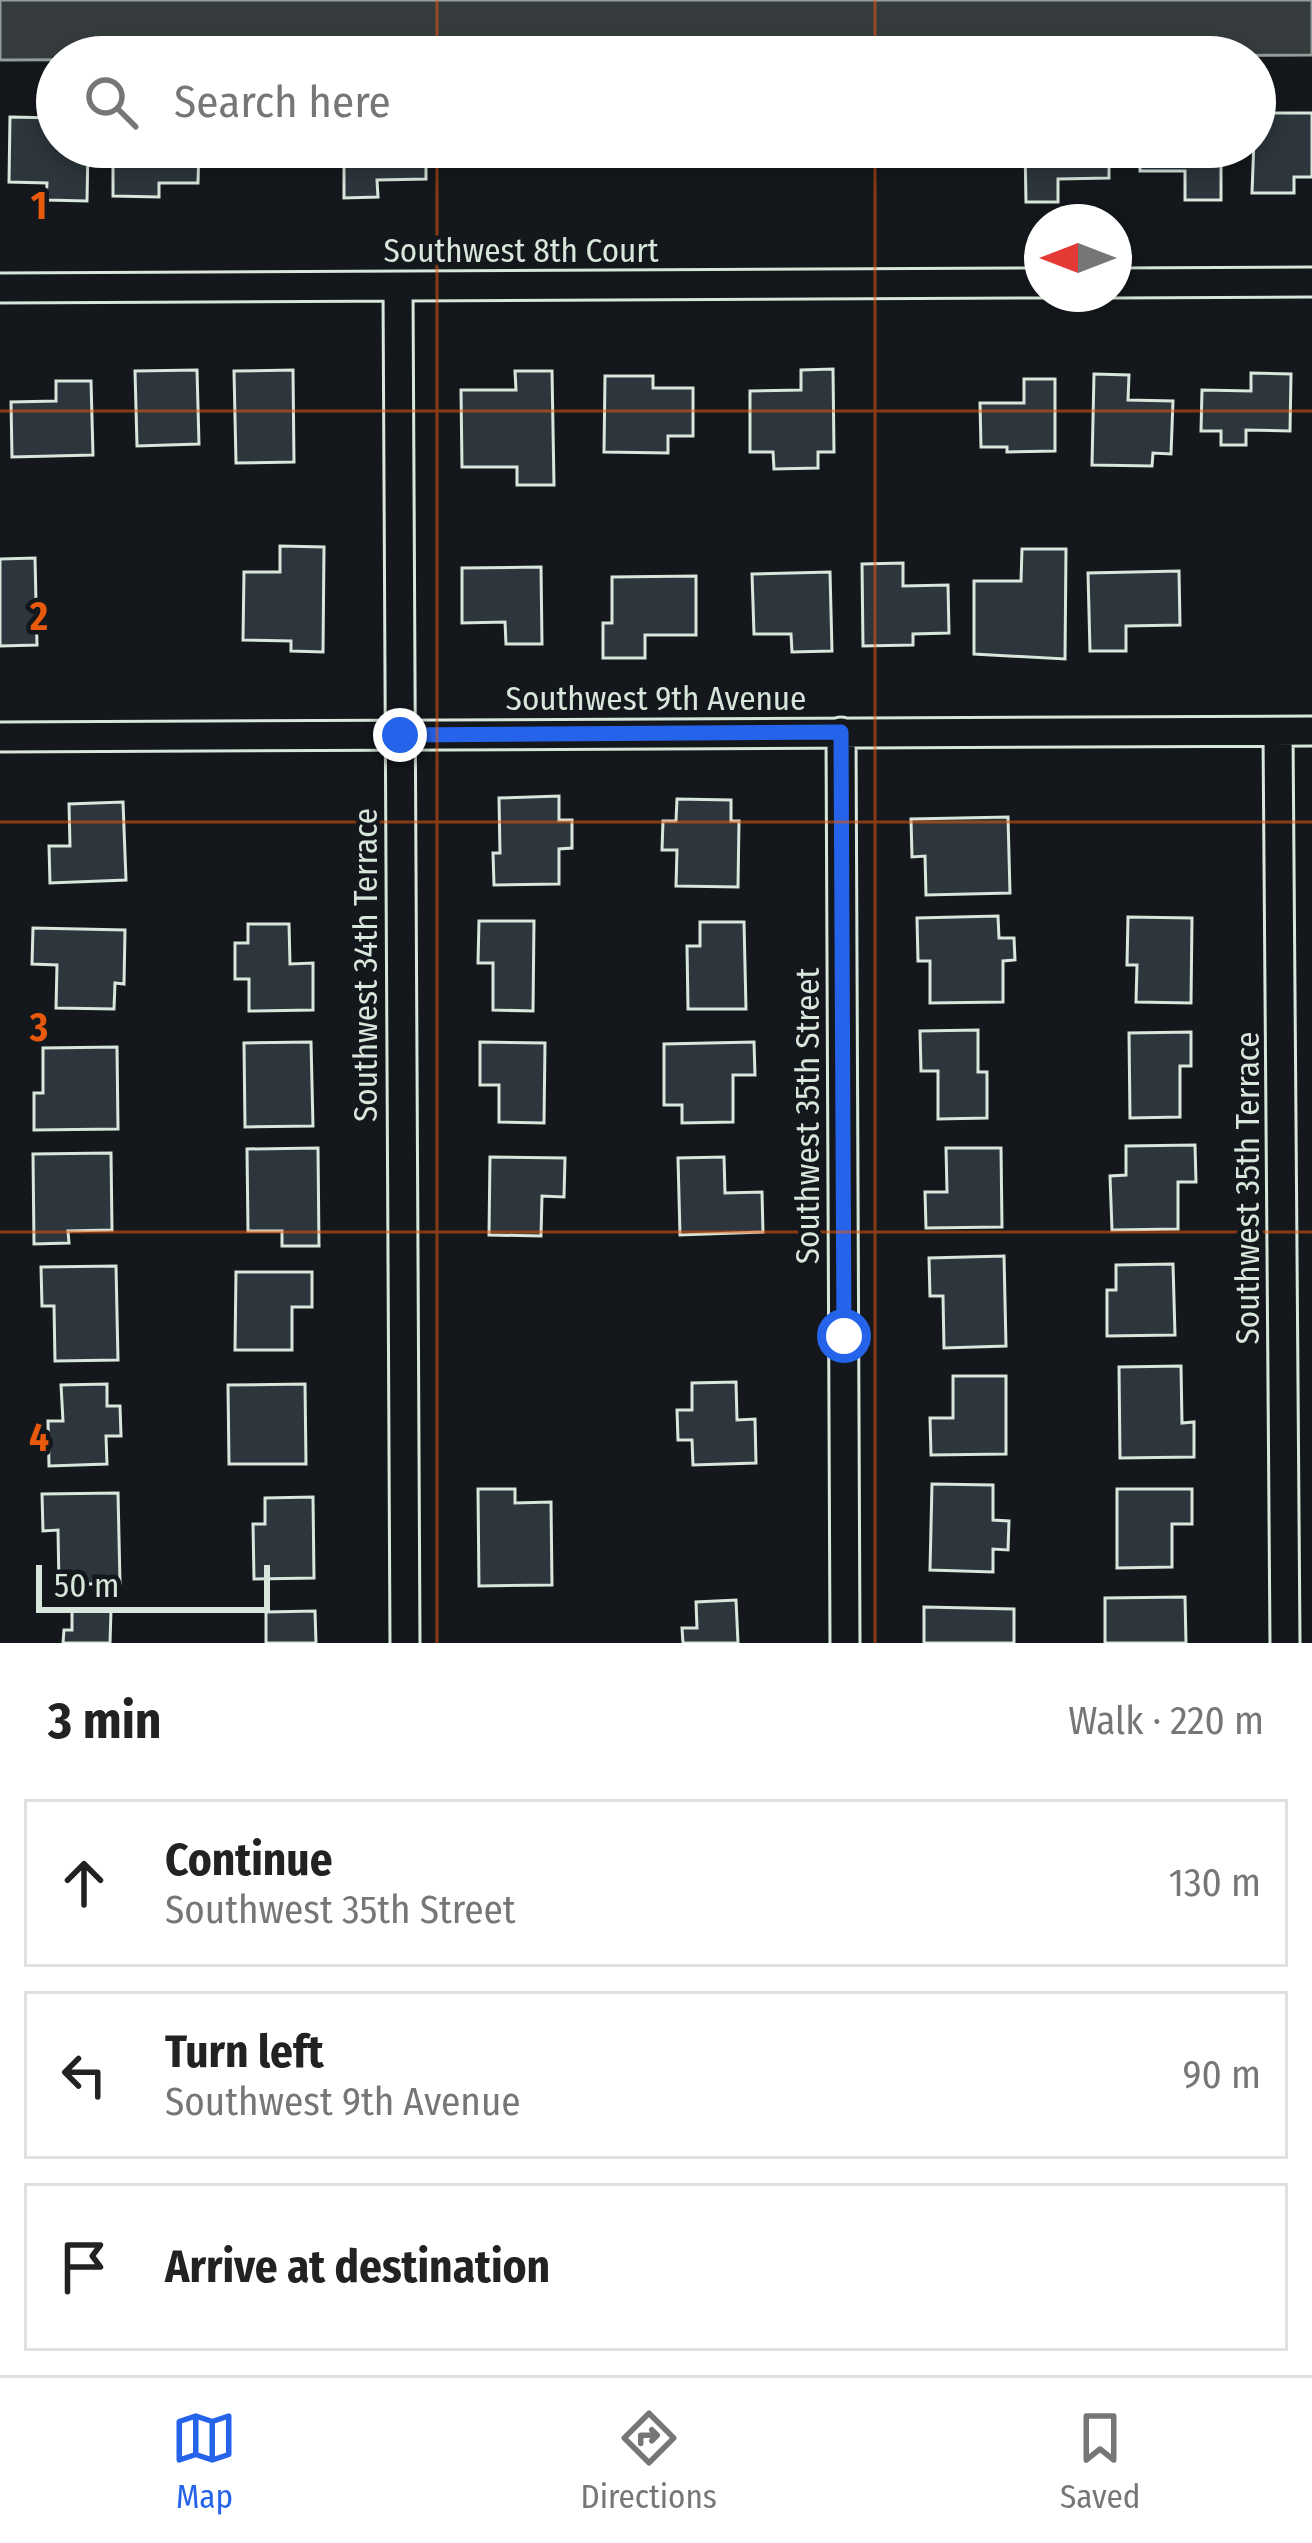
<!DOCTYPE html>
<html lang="en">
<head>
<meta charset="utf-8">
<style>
  body { margin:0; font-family:"Fira Sans Condensed",sans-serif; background:#f6f6f6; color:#222 }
  .compass { position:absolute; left:1024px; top:204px; width:108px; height:108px; border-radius:50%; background:#fff; box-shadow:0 6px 18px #0003; rotate:270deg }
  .scale { position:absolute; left:36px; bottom:30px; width:234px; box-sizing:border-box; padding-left:12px; border:6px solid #d8e6dc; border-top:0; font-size:33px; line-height:42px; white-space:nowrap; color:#d8e6dc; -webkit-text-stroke:9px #14181c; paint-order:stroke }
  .stop { position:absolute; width:36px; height:36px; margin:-27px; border:9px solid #2563eb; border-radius:50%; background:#fff }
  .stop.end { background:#2563eb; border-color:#fff; box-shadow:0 3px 12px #0008 }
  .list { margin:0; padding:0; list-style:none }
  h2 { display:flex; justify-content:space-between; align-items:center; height:156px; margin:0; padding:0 48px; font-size:51px }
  h2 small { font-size:39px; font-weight:400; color:#767676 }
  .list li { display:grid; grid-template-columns:78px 1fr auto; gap:36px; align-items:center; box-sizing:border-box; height:168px; margin:0 24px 24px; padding:0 24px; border:3px solid #e0e0e0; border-radius:0px }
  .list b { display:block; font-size:45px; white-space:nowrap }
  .list p { margin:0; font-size:39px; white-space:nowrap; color:#767676 }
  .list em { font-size:39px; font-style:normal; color:#767676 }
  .icon { flex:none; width:66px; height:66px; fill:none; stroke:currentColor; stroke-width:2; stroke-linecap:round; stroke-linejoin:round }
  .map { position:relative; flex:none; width:1312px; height:1643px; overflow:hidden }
  .search { position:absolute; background:#fff; box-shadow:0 6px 18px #0003; left:36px; right:36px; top:36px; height:132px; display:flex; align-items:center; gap:30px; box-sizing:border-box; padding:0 42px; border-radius:66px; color:#767676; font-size:45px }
  .sheet { height:732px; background:#fff }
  nav { display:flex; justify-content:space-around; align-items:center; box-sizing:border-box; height:168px; border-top:3px solid #e0e0e0; background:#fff; font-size:33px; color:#767676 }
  nav a { display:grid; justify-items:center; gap:6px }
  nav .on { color:#2563eb }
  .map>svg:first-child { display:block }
  .water { fill:#363b3e; stroke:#939e99; stroke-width:3 }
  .building { fill:#2c363c; stroke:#d8e6dc; stroke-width:3 }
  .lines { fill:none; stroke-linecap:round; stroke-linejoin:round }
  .street-casing { stroke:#d8e6dc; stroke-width:33 }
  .street { stroke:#14181c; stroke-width:27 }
  .route { stroke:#2563eb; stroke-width:15 }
  .grid { fill:none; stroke:#e8590c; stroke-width:3; stroke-opacity:0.55 }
  .labels { text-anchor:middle; stroke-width:9; stroke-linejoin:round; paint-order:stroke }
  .street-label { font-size:33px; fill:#d8e6dc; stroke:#14181c }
  .grid-label { font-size:39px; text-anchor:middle; font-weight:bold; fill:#e8590c; stroke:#14181c; stroke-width:9; stroke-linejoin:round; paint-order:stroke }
</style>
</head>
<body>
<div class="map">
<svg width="1312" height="1643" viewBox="0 0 1312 1643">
  <rect width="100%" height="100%" fill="#14181c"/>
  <path class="water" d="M0,0H1312V55L0,60Z"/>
  <path class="building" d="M1255,113H1312V177H1294V193H1252Z
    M10,117L57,118V147H88L87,201L46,200L47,183L9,182Z
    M113,147H199L198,183H159V197L113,196Z
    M344,147H426V179L377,180L378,197L344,198Z
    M1025,147H1109V178L1058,179V202H1026Z
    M1140,147H1221V200H1185V171H1140Z
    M833,369L834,452H818V468L774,469L773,452H750V391L801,390V370Z
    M197,370L199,444L137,446L135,371Z
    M293,370L294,462L236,463L234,371Z
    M515,371H552L554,485H517V467H462L461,390H516Z
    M1251,373L1291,374L1290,431L1246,430V445H1221V431H1201L1202,390L1251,391Z
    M1094,374L1129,375L1128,400L1173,401L1171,454L1153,453L1152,466L1092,465Z
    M605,376H653V388H693V436H668V453L604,452Z
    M1024,379H1055V451L1007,452V447H981L980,403H1024Z
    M56,381H91L93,455L12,457L11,402L56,401Z
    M280,546L324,547L323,652L291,651V641L243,640L244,572H280Z
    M1022,549H1066L1065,659L974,654V581H1021Z
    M35,558L37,645L0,646V559Z
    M903,563V586L948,585L949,633L913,634V645L863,646L862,564Z
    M541,567L542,644H506L505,622L462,623V568Z
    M1179,571L1180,625L1126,626V651H1090L1088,573Z
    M830,572L832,651L792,652L791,634H754L752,574Z
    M696,576V635H645V658H603V623H612V577Z
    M559,796V820H572V848L559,849V884L494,885L493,853H500L499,798Z
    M677,799L731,800V821H739L738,887L676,886L677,850H662L663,821H676Z
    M123,802L126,880L50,883L49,846H70L69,804Z
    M1008,817L1010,893L926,895L925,856L912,857L911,819Z
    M998,916L999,938H1014L1015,960L1003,961V1002L930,1003V961H918L917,918Z
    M1128,917L1192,918L1191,1003L1136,1002L1137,965H1127Z
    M479,921H534L533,1011L493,1010V963H478Z
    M700,922H744L746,1009H688L687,946H700Z
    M248,924H289L290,964L313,963V1010L249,1011V979H235V943H248Z
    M33,928L125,930L124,984L115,983L114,1009L56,1008L57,965L32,964Z
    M978,1030V1072H987V1118L938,1119V1071H921L920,1031Z
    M1191,1032V1066H1180V1117L1130,1118L1129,1033Z
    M311,1042L313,1126L245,1127L244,1043Z
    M480,1042L545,1043L544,1123L499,1122V1085H480Z
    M754,1042L755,1075H733V1122L682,1123V1105H664V1044Z
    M117,1047L118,1129L34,1130V1093H43V1048Z
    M1195,1145L1196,1182H1178V1229L1112,1230L1110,1176L1126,1175V1146Z
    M318,1148L319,1246H282V1231H248L247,1149Z
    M946,1148H1001L1002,1227L926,1228L925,1192H947Z
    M111,1153L112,1230L68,1231L69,1243L34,1244L33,1154Z
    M490,1157L565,1158L564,1197L542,1196L541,1236L489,1235Z
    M724,1157L725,1193L762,1192L763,1232L680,1235L678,1158Z
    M1004,1256L1006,1346L944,1348L943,1296H930L929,1258Z
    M1173,1264L1175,1335L1107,1336V1290H1116V1265Z
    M116,1266L118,1360L55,1361L54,1306H42L41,1267Z
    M236,1272H312V1307H292V1350H235Z
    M1181,1366L1182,1423L1194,1422V1457L1120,1458L1119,1367Z
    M953,1376H1006V1454L931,1455L930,1418H953Z
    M736,1382L737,1420L755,1419L756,1463L693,1465L692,1440H678L677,1410H692V1383Z
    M107,1384V1406H120L121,1436H106L107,1464L49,1466L48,1421H63L61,1385Z
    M305,1384L306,1464H229L228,1385Z
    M932,1484L993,1485V1520L1009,1521L1008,1550L993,1549V1572L930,1570Z
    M478,1489H515V1503L551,1502L552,1585L479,1586Z
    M1117,1489H1192V1524H1172V1567L1117,1568Z
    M118,1493L120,1583L59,1585L58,1530L43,1531L42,1494Z
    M313,1497L314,1578L254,1579L253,1524H265V1498Z
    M1185,1597L1186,1643H1105V1598Z
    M736,1600L738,1643H683L682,1628H697L696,1602Z
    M924,1607L1014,1609V1643H924Z
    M72,1609L111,1610L110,1643H63L64,1630H72Z
    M315,1611L316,1643H266V1612Z"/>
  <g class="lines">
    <defs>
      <path id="street" d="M1114,283L1312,282
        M398,287L405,1643
        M0,288L1042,283
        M841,732L845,1643
        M1278,732L1285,1643
        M0,737L1312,731"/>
    </defs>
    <use href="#street" class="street-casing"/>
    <use href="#street" class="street"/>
  </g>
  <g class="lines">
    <path class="route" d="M400,735L841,732L844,1336"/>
  </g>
  <path class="grid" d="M437,0V57M875,0V57M437,147V1643M875,147V1643M0,411H1312M0,822H1312M0,1232H1312"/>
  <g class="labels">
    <g class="street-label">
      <text x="521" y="262">Southwest 8th Court</text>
      <text x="656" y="710">Southwest 9th Avenue</text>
      <text transform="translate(365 965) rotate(-90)" y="12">Southwest 34th Terrace</text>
      <text transform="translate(807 1116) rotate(-90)" y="12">Southwest 35th Street</text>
      <text transform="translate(1247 1188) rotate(-90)" y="12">Southwest 35th Terrace</text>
    </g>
  </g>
  <g class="grid-label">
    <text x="39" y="219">1</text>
    <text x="39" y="630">2</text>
    <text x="39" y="1041">3</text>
    <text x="39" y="1451">4</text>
  </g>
</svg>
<svg class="compass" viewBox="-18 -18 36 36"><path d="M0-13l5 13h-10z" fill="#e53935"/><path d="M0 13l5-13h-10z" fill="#767676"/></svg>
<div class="scale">50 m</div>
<div class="stop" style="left:844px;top:1336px"></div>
<div class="stop end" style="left:400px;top:735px"></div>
<div class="search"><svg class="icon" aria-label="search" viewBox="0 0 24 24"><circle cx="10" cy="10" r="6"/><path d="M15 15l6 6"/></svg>Search here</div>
</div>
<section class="sheet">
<h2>3 min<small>Walk · 220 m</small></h2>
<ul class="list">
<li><svg class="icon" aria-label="ahead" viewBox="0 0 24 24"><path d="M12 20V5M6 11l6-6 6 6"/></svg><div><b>Continue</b><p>Southwest 35th Street</p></div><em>130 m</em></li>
<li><svg class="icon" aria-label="left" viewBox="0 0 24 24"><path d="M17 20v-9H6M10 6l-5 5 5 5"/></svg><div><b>Turn left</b><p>Southwest 9th Avenue</p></div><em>90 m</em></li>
<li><svg class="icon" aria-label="arrive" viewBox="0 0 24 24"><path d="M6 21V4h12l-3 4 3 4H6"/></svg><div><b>Arrive at destination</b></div></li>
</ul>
</section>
<nav>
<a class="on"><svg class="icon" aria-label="map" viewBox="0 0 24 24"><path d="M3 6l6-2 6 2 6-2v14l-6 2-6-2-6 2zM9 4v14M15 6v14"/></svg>Map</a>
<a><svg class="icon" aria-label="directions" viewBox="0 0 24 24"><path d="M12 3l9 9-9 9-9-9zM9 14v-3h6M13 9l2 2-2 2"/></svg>Directions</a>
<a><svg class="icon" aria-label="saved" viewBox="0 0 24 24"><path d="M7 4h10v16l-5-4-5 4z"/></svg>Saved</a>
</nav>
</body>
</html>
